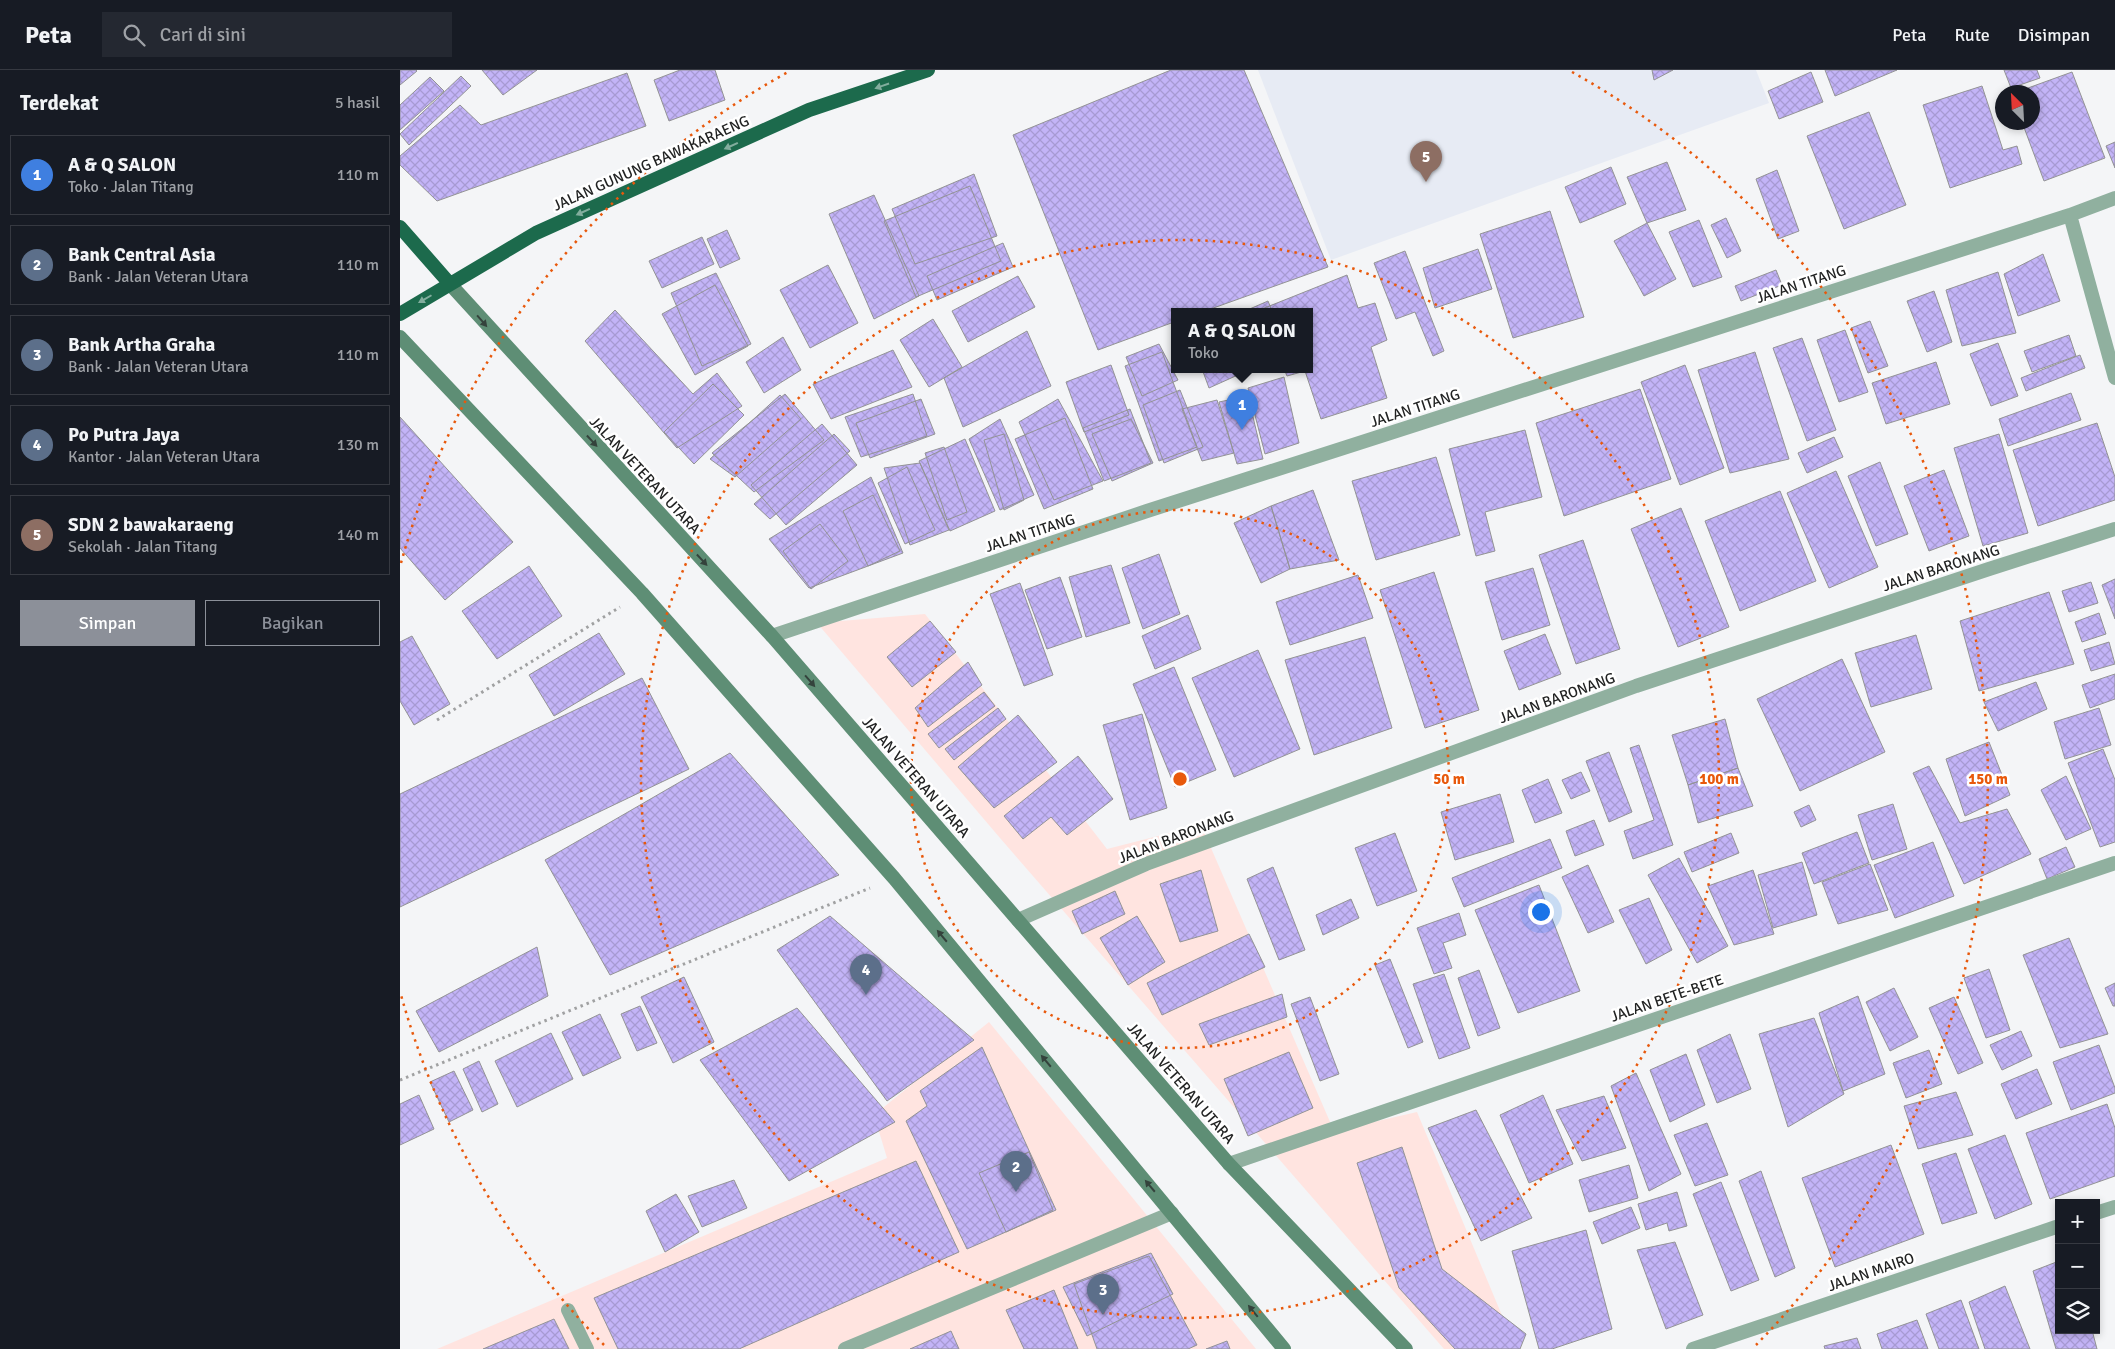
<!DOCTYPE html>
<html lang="id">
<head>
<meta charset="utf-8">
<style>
  body { margin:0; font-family:Signika,sans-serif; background:#242831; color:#f1f3f6 }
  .controls { position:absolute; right:15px; bottom:15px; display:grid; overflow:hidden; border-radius:0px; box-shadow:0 2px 8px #0003 }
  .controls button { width:45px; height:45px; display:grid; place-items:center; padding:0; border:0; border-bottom:1px solid #363941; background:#171b24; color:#f1f3f6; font:25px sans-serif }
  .compass { position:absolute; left:1595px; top:15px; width:45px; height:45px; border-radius:50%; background:#171b24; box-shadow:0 2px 8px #0003; rotate:336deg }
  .you { position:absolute; left:1140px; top:841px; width:18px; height:18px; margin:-12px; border:4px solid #fff; border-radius:50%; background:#1a73e8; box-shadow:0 0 0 8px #1a73e833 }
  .badge { display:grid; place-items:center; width:32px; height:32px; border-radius:50%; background:#8c9099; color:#fff; font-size:16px; font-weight:700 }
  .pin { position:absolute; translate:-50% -41px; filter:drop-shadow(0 1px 2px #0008) }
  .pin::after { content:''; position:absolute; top:26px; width:18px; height:15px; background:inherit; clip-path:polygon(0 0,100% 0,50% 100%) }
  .popup { position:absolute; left:771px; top:238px; width:142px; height:65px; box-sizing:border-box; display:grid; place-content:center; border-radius:0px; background:#171b24; filter:drop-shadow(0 1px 4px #0005); font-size:16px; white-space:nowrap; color:#9ea1a6 }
  .popup b { font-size:19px; color:#f1f3f6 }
  .popup::after { content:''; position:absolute; left:50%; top:100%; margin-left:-10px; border:10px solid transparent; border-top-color:#171b24 }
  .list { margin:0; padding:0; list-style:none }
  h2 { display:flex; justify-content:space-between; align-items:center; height:65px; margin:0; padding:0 20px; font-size:21px }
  h2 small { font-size:16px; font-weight:400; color:#9ea1a6 }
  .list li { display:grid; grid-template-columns:32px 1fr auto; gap:15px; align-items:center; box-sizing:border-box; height:80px; margin:0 10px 10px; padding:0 10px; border:1px solid #363941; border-radius:0px }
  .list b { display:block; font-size:19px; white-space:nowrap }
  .list p { margin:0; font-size:16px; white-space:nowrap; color:#9ea1a6 }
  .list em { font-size:16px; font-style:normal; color:#9ea1a6 }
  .actions { display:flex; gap:10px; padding:15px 20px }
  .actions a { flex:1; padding:11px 0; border:1px solid #8c9099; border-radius:0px; text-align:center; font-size:18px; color:#8c9099 }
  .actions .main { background:#8c9099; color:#fff }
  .icon { flex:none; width:28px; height:28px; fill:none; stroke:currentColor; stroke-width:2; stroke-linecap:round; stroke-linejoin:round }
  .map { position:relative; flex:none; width:1715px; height:1279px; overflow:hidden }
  header { display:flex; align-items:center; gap:30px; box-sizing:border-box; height:70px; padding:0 25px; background:#171b24; border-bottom:1px solid #363941 }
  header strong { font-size:24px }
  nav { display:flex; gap:28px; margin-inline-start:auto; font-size:18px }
  .search { width:350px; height:45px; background:#242831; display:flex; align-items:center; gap:12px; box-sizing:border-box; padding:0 18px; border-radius:0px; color:#9ea1a6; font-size:19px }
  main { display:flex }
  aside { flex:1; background:#171b24 }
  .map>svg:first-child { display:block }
  .commercial { fill:#ffe4e0 }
  .built { fill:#e7ebf4 }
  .building { fill:url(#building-cross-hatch); stroke:#939395 }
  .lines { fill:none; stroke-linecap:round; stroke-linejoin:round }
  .path { stroke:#a0a1a2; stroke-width:3; stroke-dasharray:2.5 4; stroke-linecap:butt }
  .service { stroke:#90b09f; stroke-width:14 }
  .minor { stroke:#90b09f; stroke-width:14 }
  .secondary { stroke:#5e8e75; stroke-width:14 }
  .trunk { stroke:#1c6a4c; stroke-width:14 }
  .oneway { fill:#82ad9d }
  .oneway2 { fill:#34433c }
  .ring { fill:none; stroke:#e8590c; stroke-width:2.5; stroke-dasharray:2.5 5 }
  .labels { text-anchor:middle; stroke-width:5; stroke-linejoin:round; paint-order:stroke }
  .street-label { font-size:15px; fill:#222323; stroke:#fff }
  .centre { fill:#e8590c; stroke:#fff; stroke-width:2.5 }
  .ring-label { font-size:15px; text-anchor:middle; font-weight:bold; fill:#e8590c; stroke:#fff; stroke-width:5; stroke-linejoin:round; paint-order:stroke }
</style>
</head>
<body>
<header>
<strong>Peta</strong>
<div class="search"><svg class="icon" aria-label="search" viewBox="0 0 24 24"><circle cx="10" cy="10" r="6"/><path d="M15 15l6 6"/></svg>Cari di sini</div>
<nav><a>Peta</a><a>Rute</a><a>Disimpan</a></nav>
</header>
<main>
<aside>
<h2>Terdekat<small>5 hasil</small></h2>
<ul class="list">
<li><span class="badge" style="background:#3f7fe0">1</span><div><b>A &amp; Q SALON</b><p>Toko · Jalan Titang</p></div><em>110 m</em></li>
<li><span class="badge" style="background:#5c6f8a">2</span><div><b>Bank Central Asia</b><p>Bank · Jalan Veteran Utara</p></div><em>110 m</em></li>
<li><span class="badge" style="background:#5c6f8a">3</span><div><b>Bank Artha Graha</b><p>Bank · Jalan Veteran Utara</p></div><em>110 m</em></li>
<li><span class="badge" style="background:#5c6f8a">4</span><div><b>Po Putra Jaya</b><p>Kantor · Jalan Veteran Utara</p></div><em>130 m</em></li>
<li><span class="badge" style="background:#8d6e63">5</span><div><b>SDN 2 bawakaraeng</b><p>Sekolah · Jalan Titang</p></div><em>140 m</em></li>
</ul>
<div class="actions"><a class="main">Simpan</a><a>Bagikan</a></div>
</aside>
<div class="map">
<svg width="1715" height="1279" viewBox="0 0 1715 1279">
  <defs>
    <pattern id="building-cross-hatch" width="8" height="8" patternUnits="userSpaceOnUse" patternTransform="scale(1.25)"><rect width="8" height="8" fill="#c3b4f7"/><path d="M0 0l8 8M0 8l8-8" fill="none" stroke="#a79ad3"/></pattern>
  </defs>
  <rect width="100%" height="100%" fill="#f4f5f7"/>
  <path class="commercial" d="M525,544L707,779L801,755L934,1061L1017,1042L1116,1279H1044L600,768L417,553Z
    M589,952L856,1279H37L487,1088L474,1045Z"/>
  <path class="built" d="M858,0H1356L1369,33L931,190Z"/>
  <path class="building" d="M0,0H16L17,1L0,15Z
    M82,0H137L103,25Z
    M280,0H315L325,30L269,51L254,10Z
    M771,0H844L928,197L805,241H774V252L698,280L613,65Z
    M1252,0H1273L1254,10Z
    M1425,0H1497L1435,26Z
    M1604,0H1637L1640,8L1611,18Z
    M1411,2L1423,32L1379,49L1368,21Z
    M1672,2L1705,88L1644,111L1622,52H1632V22H1617Z
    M227,3L246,56L37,131L0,95V86L60,35L81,55Z
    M61,6L71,16L9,75L0,64Z
    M30,7L44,21L0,60V35Z
    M1582,16L1603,80L1617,76L1622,94L1550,118L1523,35Z
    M1469,42L1506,135L1444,159L1407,66Z
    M1715,72V98L1706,76Z
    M1267,92L1286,140L1247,153L1227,107Z
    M1211,97L1226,134L1180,153L1165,117Z
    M1377,100L1399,161L1378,169L1356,109Z
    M574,104L597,166L515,194L492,139Z
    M570,116L601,191L516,227L484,151Z
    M474,125L519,226L474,249L429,144Z
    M1150,141L1184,247L1113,268L1080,164Z
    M1326,148L1341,181L1327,188L1311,155Z
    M1299,150L1322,207L1293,217L1269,162Z
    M1247,153L1276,209L1244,226L1214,171Z
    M327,160L340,189L320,198L307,169Z
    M302,167L314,194L262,218L249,191Z
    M603,173L613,197L537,230L527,206Z
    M1078,179L1092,219L1035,238L1023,198Z
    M1005,181L1044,281L1033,286L1015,242L996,249L974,193Z
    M1643,184L1660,231L1618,246L1604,204Z
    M428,195L458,253L410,278L380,220Z
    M1376,200L1382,215L1341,231L1335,216Z
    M1598,202L1616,263L1562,276L1546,220Z
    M316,203L351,274L302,296L271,223Z
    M947,205L958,238L975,233L987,270L971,277L987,328L921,349L905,301L887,306L884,299H910V241H863L862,239Z
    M618,206L635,237L568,272L552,241Z
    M315,215L348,276L295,305L262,244Z
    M1534,221L1552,272L1527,282L1507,231Z
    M868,231L872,241H845Z
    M215,240L293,324L317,303L342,336L277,378L185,271Z
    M533,249L562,297L529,317L500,270Z
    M1470,251L1488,296L1468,303L1451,258Z
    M1445,260L1468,322L1439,332L1417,270Z
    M627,261L651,316L563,357L544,308Z
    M1669,265L1676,286L1632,302L1624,281Z
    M383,267L401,300L364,323L346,292Z
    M1402,268L1436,360L1407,371L1373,278Z
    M1598,273L1618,326L1591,336L1570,284Z
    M759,274L778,310L742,326L726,287Z
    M493,280L512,317L431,349L413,314Z
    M762,282L797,377L759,391L725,296Z
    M1355,282L1389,389L1330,403L1298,300Z
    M1680,285L1685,298L1626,321L1621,308Z
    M1536,292L1550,334L1486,354L1472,313Z
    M711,295L729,345L684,362L666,312Z
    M1285,295L1324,398L1280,415L1241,312Z
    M802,299H837L840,304L809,318Z
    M884,307L899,373L865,384L848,318Z
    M313,314L344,345L294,394L264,362Z
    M1240,319L1271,409L1164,446L1136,353Z
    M780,320L803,377L764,393L743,335Z
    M1671,323L1681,350L1608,376L1599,349Z
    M385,324L424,370L354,422L312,383Z
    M513,324L527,366L461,387L445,347Z
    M380,325L401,349L335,407L310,389Z
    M848,326L863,389L837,394L819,332Z
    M521,329L535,364L470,388L456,353Z
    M658,329L703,411L654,430L619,352Z
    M817,330L834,383L802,391L782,339Z
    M730,339L751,393L704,411L683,358Z
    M0,347L113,472L45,530L0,478Z
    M665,348L693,419L644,439L615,369Z
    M600,349L634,425L600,440L569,369Z
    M731,349L753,393L712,411L692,364Z
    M1697,353L1715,407V430L1638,456L1613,380Z
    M422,354L457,395L386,455L351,415Z
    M1125,360L1142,427L1085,442L1095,481L1076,486L1049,379Z
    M434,364L450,381L370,449L354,434Z
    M604,364L624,430L604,440L584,370Z
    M1599,364L1628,463L1583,476L1554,378Z
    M1434,367L1443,387L1407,403L1398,383Z
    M565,369L595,441L550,461L519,391Z
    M544,377L567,442L547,450L525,383Z
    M1036,387L1060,465L976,490L952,411Z
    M1480,392L1508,464L1476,476L1448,406Z
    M520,393L549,460L510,475L484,398Z
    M507,397L535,460L505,474L478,413Z
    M1544,400L1569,466L1529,481L1504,416Z
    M1436,401L1478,497L1429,518L1387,423Z
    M471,407L503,483L409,518L369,469Z
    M913,420L939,490L890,499L871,436Z
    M1380,421L1416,511L1340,541L1305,451Z
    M473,425L500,481L468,496L443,441Z
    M871,436L890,499L861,513L834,453Z
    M1281,438L1329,557L1278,577L1231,459Z
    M420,454L448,491L411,519L383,481Z
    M1183,470L1220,579L1176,594L1139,485Z
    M759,484L780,544L743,559L722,498Z
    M711,495L730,553L686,567L669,507Z
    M129,496L162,546L97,589L62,541Z
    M1133,498L1150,555L1102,570L1085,512Z
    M1034,502L1079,640L1025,658L980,520Z
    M958,505L973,548L890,575L876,532Z
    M660,507L682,567L647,579L625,520Z
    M1715,509V549L1702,515Z
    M1691,512L1698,533L1669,542L1662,521Z
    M620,513L653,605L624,616L590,524Z
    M1649,522L1674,594L1579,621L1560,551Z
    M1699,543L1706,564L1682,572L1675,552Z
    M788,545L801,579L755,599L742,566Z
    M530,551L556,582L512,617L487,587Z
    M199,563L225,604L154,646L129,605Z
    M1145,564L1161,604L1119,620L1104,581Z
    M1516,565L1532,619L1471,637L1455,583Z
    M12,566L50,634L14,655L0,631V572Z
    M965,567L992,658L914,685L885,590Z
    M1709,572L1715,594L1691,601L1684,580Z
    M858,580L900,679L834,707L792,608Z
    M1442,589L1485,682L1400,721L1357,629Z
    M568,592L582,615L528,657L515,638Z
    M774,597L816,700L775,717L733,614Z
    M1715,604V629L1690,638L1682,615Z
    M242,608L289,699L0,837V724Z
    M1636,612L1647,639L1598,661L1584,632Z
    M584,622L595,636L539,678L528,664Z
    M598,638L606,649L554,690L545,679Z
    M1699,638L1711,675L1665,689L1654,652Z
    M742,644L767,738L730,750L703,655Z
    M618,645L657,692L594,738L558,697Z
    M1325,649L1338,698L1288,715L1272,665Z
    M1589,672L1610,725L1565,746L1546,689Z
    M1239,675L1273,775L1233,789L1224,761L1254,750L1230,678Z
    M1703,679L1715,710V772L1700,777L1668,693Z
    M1209,682L1232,742L1209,752L1186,691Z
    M330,683L439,805L210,905L145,790Z
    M678,686L713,729L667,765L651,747L623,769L604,746Z
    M1529,696L1560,753L1607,739L1631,784L1564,814L1513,703Z
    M1338,698L1353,736L1298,753L1288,715Z
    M1181,702L1190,721L1171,729L1162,710Z
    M1666,706L1691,759L1666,770L1641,720Z
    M1148,709L1162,743L1135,753L1122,720Z
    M1100,724L1114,772L1055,790L1041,742Z
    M1493,734L1507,779L1472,790L1458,745Z
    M1409,735L1416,750L1401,757L1394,742Z
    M1194,750L1204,775L1175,786L1166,761Z
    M1457,762L1469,793L1414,814L1402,783Z
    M995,763L1017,821L977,836L955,778Z
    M1331,763L1339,783L1292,802L1284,782Z
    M1150,769L1162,798L1064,837L1052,808Z
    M1533,772L1554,826L1495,848L1474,795Z
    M1666,777L1675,797L1647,809L1639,789Z
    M1279,788L1328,876L1297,893L1248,805Z
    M1402,792L1417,845L1373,858L1358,805Z
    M1470,794L1488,840L1438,854L1422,812Z
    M1188,795L1214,852L1188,863L1162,807Z
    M873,797L905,880L879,890L847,809Z
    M801,800L818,861L780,872L760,814Z
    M1353,800L1374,864L1334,875L1308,816Z
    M1139,815L1180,921L1118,943L1075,840Z
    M715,821L725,844L682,864L672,841Z
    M1249,828L1272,880L1246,894L1219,840Z
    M951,829L959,848L923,865L916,845Z
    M1059,843L1066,865L1043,873L1052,898L1034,904L1017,858Z
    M430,846L574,970L487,1031L377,880Z
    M737,846L765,892L728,915L700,868Z
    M849,864L865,897L762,945L747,913Z
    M1669,868L1708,964L1660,978L1623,885Z
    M137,877L148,926L39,982L16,941Z
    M990,889L1023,972L1008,978L975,895Z
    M1589,899L1610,960L1586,968L1564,908Z
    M1079,900L1100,958L1078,966L1058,908Z
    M1044,904L1070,978L1039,989L1013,914Z
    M284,907L314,972L273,993L241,927Z
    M1715,913V936H1713L1705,918Z
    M1494,918L1518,967L1490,981L1466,932Z
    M882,924L887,947L809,975L799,954Z
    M1458,926L1485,1004L1443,1021L1419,943Z
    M910,927L939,1004L920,1011L891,934Z
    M1554,927L1583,993L1558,1004L1529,938Z
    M240,936L257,973L237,981L221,944Z
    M397,938L495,1052L389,1111L300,990Z
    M200,944L221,988L183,1006L162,962Z
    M1414,948L1444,1024L1388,1057L1359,964Z
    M1621,961L1632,986L1602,1000L1590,975Z
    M151,963L173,1009L117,1037L95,991Z
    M1330,964L1351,1019L1317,1033L1297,980Z
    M1699,975L1715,1018V1023L1671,1040L1653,992Z
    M582,977L656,1140L567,1179L506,1051L527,1036L520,1021Z
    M1529,980L1542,1014L1506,1028L1493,993Z
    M889,982L913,1038L848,1066L824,1009Z
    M1286,984L1305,1035L1270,1052L1250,1000Z
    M79,991L98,1034L82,1042L63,999Z
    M1637,999L1652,1034L1616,1049L1601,1014Z
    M54,1001L73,1040L49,1052L30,1012Z
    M1236,1003L1281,1104L1249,1121L1211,1016Z
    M1556,1022L1573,1065L1518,1079L1504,1036Z
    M19,1025L34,1059L0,1075V1034Z
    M1143,1025L1173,1094L1129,1113L1100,1045Z
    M1204,1026L1226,1078L1182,1091L1156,1040Z
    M1707,1034L1715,1058V1106L1650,1129L1626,1063Z
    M1076,1040L1132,1148L1081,1171L1028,1058Z
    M1307,1053L1328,1105L1295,1116L1274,1065Z
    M1605,1065L1632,1134L1595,1149L1568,1079Z
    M1491,1075L1524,1164L1435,1197L1402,1108Z
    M1002,1077L1042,1199L1126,1264L1120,1279H1055L999,1218L957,1093Z
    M629,1082L653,1140L606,1162L579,1103Z
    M1556,1083L1577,1143L1542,1154L1522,1094Z
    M516,1091L559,1182L339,1279H218L194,1228Z
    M1229,1095L1238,1128L1189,1142L1179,1110Z
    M1361,1101L1395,1198L1375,1207L1339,1111Z
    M334,1110L347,1138L302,1157L288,1126Z
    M1321,1112L1359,1210L1331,1221L1293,1124Z
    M1277,1122L1287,1156L1269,1161L1267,1153L1246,1160L1238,1134Z
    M276,1124L299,1162L265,1182L246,1141Z
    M1231,1137L1240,1158L1202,1174L1193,1152Z
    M1186,1160L1212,1259L1152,1279H1139L1112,1181Z
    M1275,1172L1303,1245L1266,1259L1237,1180Z
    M751,1183L773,1224L687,1266L663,1217Z
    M749,1186L797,1275L788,1279H697L674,1214Z
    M1659,1191V1260H1692L1697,1279H1656L1633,1201Z
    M1605,1216L1630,1279H1585L1569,1232Z
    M654,1220L678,1279H624L606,1240Z
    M1561,1230L1579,1279H1539L1526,1244Z
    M154,1249L169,1279H83Z
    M1517,1250L1528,1279H1482L1477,1264Z
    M551,1261L559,1279H510Z
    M1457,1268L1461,1279H1425L1424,1276Z
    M827,1271L830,1279H806Z"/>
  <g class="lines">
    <path class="path" d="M37,650L220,537
      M0,1010L470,818"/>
    <path class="service" d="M168,1240L187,1279"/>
    <path class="minor" d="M1670,145L1715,308
      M372,566L747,441L1670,145L1715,128
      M618,850L746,794L1236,616L1589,499L1715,459
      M829,1094L1715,793
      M1696,1143L1715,1137
      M445,1279L772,1143
      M1293,1279L1659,1156"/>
    <path class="secondary" d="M50,214L372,566L829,1094L1006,1279
      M0,267L242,523L494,808L884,1279"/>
    <path class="trunk" d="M0,157L50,214
      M0,244L136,163L409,40L528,0"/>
  </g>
  <defs><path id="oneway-solid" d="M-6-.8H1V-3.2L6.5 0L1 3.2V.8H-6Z" transform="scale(1.25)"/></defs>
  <g class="oneway">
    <use href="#oneway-solid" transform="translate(482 16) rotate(161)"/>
    <use href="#oneway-solid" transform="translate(331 76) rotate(156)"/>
    <use href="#oneway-solid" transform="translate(183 142) rotate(156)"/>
    <use href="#oneway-solid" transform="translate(25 229) rotate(150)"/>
  </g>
  <g class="oneway2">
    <use href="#oneway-solid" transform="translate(82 251) rotate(49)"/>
    <use href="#oneway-solid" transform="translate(192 371) rotate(47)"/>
    <use href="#oneway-solid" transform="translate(302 490) rotate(47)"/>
    <use href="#oneway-solid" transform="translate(410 611) rotate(49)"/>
    <use href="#oneway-solid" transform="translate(542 866) rotate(-130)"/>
    <use href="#oneway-solid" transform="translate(646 991) rotate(-130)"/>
    <use href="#oneway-solid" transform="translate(750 1116) rotate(-130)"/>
    <use href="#oneway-solid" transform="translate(853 1241) rotate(-129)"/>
  </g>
  <g class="ring">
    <circle cx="780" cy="709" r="269"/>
    <circle cx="780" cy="709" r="539"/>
    <path d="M204 1275A808 808 0 0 1 1 925M1 493A808 808 0 0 1 388 2M1172 2A808 808 0 0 1 1356 1275"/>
  </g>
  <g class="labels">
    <g class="street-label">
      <text transform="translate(251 93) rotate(-24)" y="5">JALAN GUNUNG BAWAKARAENG</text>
      <text transform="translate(1401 214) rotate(-18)" y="5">JALAN TITANG</text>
      <text transform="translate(1015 338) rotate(-18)" y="5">JALAN TITANG</text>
      <text transform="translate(245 405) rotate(47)" y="5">JALAN VETERAN UTARA</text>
      <text transform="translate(630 463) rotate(-18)" y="5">JALAN TITANG</text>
      <text transform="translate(1541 498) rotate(-18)" y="5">JALAN BARONANG</text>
      <text transform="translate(1157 628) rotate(-20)" y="5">JALAN BARONANG</text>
      <text transform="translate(516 707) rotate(49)" y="5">JALAN VETERAN UTARA</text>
      <text transform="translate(776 767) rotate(-21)" y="5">JALAN BARONANG</text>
      <text transform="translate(1267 928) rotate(-19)" y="5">JALAN BETE-BETE</text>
      <text transform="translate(781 1013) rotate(49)" y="5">JALAN VETERAN UTARA</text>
      <text transform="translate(1471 1202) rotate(-19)" y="5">JALAN MAIRO</text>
    </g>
  </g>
  <circle cx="780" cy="709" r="8" class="centre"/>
  <g class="ring-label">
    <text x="1049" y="714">50 m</text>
    <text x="1319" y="714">100 m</text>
    <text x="1588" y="714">150 m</text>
  </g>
</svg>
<div class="controls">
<button>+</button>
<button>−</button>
<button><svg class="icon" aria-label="layers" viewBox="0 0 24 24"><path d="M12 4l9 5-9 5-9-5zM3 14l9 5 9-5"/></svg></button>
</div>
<svg class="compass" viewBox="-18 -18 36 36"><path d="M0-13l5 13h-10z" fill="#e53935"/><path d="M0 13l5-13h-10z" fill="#9ea1a6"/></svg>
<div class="you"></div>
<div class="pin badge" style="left:842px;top:360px;background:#3f7fe0">1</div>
<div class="popup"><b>A &amp; Q SALON</b>Toko</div>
<div class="pin badge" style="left:616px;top:1122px;background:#5c6f8a">2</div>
<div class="pin badge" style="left:703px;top:1245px;background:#5c6f8a">3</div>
<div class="pin badge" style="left:466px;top:925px;background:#5c6f8a">4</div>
<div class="pin badge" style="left:1026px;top:112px;background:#8d6e63">5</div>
</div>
</main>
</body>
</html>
